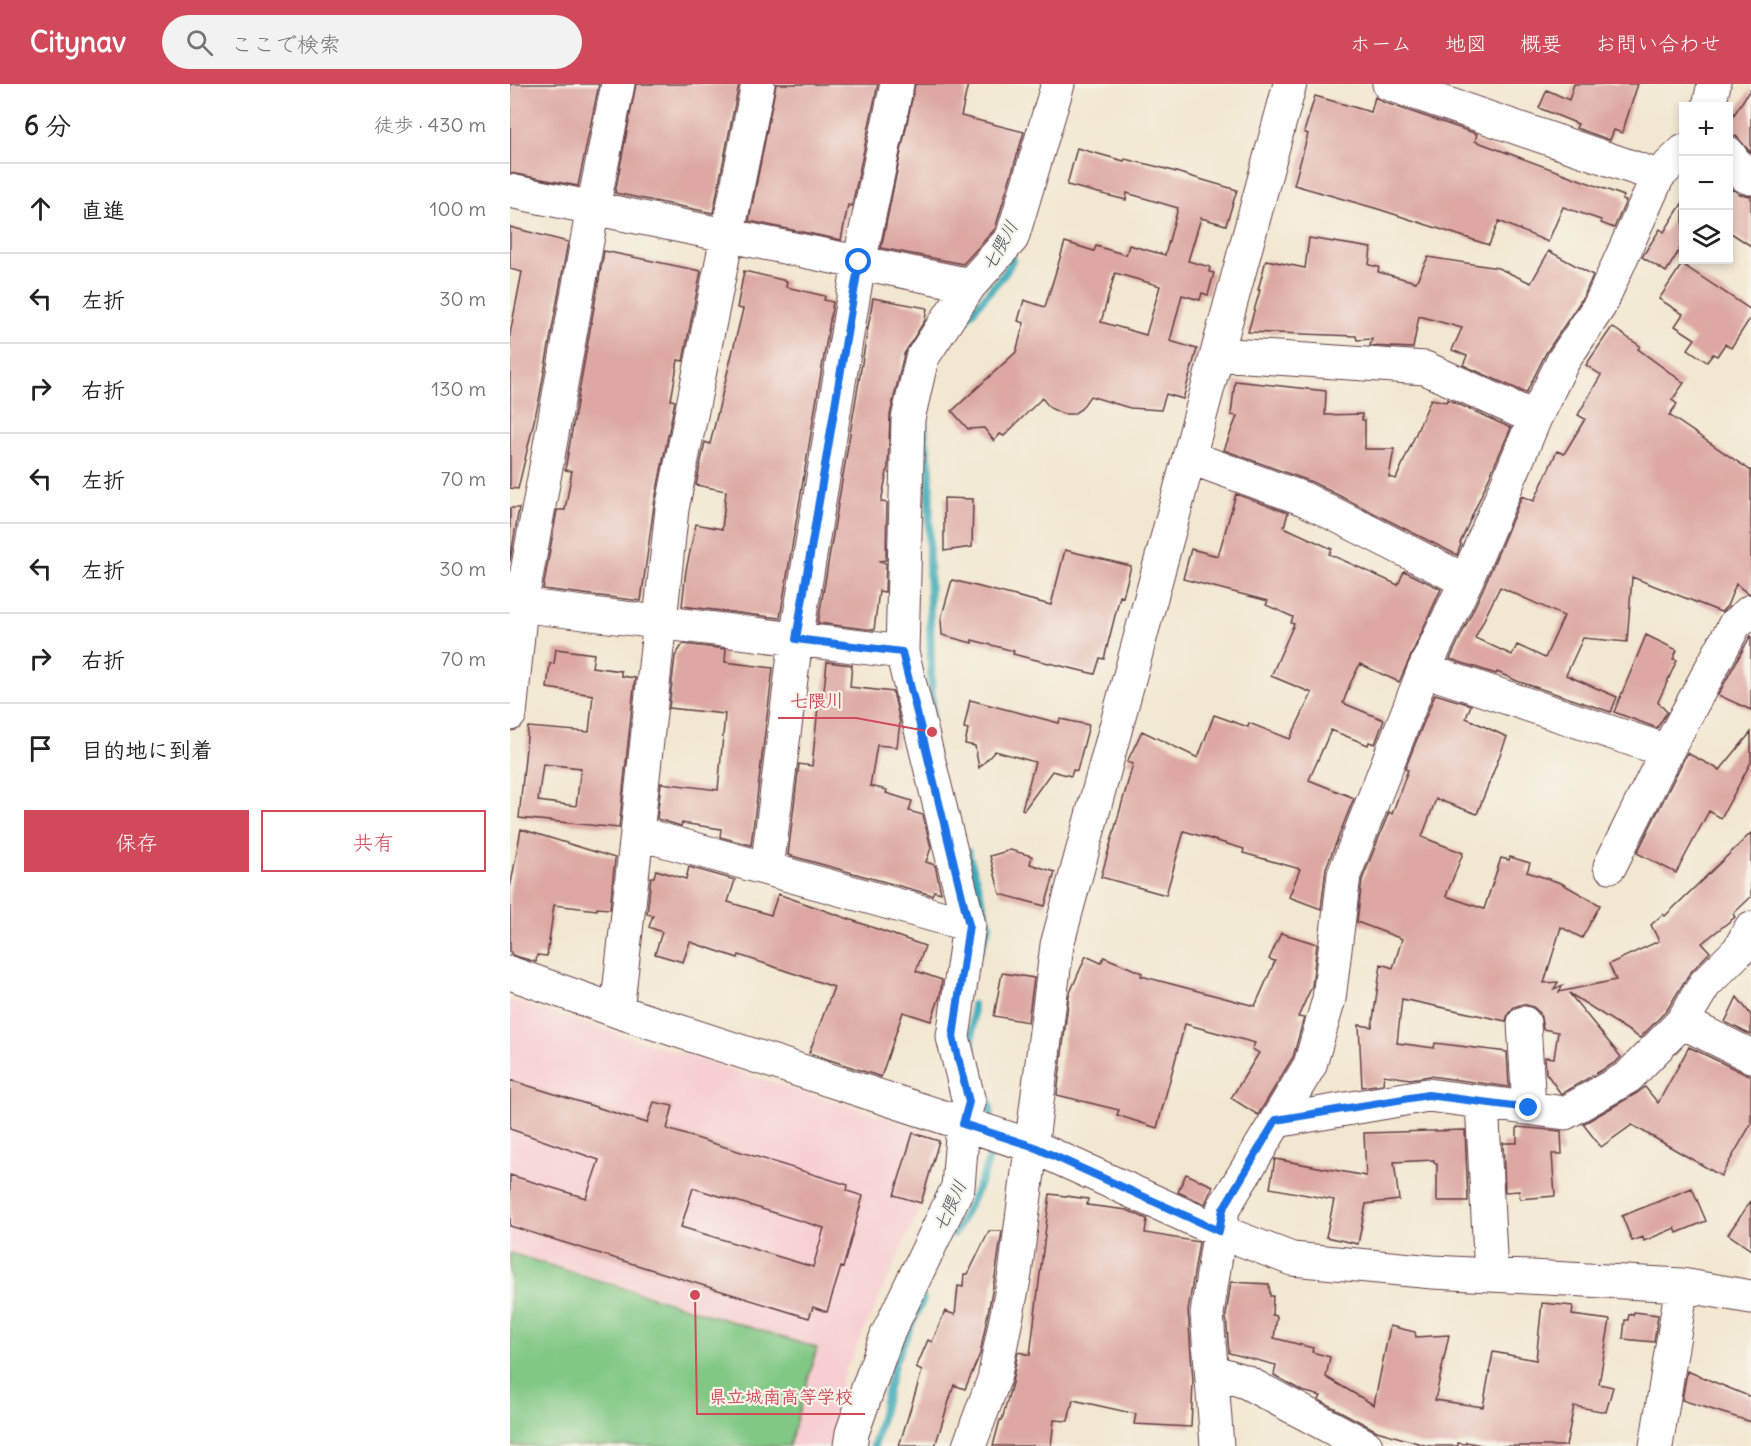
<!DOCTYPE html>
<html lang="ja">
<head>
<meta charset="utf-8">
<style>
  body { margin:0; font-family:Delius,"Klee One",sans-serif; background:#f2f2f2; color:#222 }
  .controls { position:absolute; right:18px; top:18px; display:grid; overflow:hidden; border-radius:0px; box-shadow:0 3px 9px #0003 }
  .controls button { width:54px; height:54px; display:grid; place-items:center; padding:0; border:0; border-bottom:2px solid #e0e0e0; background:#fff; color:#222; font:30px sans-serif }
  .stop { position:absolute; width:18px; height:18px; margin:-14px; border:4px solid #1a73e8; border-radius:50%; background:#fff }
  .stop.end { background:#1a73e8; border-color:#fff; box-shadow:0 2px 6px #0008 }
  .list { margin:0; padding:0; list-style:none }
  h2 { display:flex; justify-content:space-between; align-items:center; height:78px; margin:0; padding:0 24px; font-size:26px }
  h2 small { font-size:20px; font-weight:400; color:#767676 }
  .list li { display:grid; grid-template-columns:39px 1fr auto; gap:18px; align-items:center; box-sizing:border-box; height:90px; padding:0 24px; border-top:2px solid #e0e0e0 }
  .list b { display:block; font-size:22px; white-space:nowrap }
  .list em { font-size:20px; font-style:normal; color:#767676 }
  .actions { display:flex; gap:12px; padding:18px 24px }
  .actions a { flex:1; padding:14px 0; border:2px solid #d1495b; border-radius:0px; text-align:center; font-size:21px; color:#d1495b }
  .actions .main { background:#d1495b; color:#fff }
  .icon { flex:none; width:33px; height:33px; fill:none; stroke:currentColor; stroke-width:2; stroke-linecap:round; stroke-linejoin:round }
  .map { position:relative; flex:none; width:1241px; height:1362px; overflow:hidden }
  header { display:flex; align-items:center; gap:36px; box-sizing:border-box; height:84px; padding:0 30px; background:#d1495b; color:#fff }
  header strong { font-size:28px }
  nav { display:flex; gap:33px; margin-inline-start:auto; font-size:21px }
  .search { width:420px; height:54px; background:#f2f2f2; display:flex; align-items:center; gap:15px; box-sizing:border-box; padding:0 21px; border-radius:33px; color:#767676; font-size:22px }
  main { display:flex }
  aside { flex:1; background:#fff }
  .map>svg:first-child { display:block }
  .built { fill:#f7cfd2 }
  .green { fill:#80c884; stroke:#657458; stroke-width:1.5 }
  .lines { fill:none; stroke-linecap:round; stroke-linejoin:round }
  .stream { stroke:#3aaab8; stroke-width:8 }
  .building { fill:#dda8a3; fill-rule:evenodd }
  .minor-casing { stroke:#633d44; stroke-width:35 }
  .minor { stroke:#fff; stroke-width:33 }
  .route { stroke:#1a73e8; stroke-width:8 }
  .labels { text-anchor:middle; stroke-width:4.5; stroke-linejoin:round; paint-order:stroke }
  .water-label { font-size:18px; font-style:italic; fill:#445763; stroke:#f7f3e8 }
  .leader { fill:none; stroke:#d1495b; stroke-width:2 }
  .callout-dot { fill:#d1495b; stroke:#f7f3e8; stroke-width:2 }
  .callout-label { font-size:18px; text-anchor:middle; font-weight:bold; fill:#d1495b; stroke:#f7f3e8; stroke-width:4.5; stroke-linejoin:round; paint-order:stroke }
</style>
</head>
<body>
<header>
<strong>Citynav</strong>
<div class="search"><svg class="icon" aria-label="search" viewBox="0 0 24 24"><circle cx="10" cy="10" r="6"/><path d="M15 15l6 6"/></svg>ここで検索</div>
<nav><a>ホーム</a><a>地図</a><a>概要</a><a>お問い合わせ</a></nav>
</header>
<main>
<aside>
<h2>6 分<small>徒歩 · 430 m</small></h2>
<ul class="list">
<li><svg class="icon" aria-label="ahead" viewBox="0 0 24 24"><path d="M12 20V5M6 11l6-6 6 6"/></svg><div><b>直進</b></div><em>100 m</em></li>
<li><svg class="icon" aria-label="left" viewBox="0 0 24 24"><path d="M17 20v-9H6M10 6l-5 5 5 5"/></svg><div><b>左折</b></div><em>30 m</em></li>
<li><svg class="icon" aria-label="right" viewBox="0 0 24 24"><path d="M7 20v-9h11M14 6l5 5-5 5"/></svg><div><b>右折</b></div><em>130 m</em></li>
<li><svg class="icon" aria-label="left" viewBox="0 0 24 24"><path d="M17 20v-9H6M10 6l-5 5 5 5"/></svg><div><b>左折</b></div><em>70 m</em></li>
<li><svg class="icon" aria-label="left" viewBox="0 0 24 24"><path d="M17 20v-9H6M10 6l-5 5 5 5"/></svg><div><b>左折</b></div><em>30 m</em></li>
<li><svg class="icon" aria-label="right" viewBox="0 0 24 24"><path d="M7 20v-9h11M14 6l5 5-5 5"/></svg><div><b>右折</b></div><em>70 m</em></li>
<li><svg class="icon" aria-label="arrive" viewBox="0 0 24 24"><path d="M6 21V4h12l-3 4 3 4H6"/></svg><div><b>目的地に到着</b></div></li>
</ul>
<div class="actions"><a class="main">保存</a><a>共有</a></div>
</aside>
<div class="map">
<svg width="1241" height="1362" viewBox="0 0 1241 1362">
  <rect width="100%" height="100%" fill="#f7f3e8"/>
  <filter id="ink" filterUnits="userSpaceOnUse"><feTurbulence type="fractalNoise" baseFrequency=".0167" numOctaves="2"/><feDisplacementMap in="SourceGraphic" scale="12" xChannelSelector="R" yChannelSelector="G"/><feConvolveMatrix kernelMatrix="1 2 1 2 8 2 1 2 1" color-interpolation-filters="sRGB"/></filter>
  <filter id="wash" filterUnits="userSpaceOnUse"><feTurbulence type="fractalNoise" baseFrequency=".008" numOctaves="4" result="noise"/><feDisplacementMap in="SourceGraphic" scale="24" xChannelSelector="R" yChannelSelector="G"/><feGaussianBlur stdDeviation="1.35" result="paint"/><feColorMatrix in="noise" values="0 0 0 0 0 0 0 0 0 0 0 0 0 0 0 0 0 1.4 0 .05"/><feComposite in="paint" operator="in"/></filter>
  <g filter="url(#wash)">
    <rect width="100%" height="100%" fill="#f2e7d0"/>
    <path class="built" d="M0,916L434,1052L409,1127L332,1295L323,1362H0Z"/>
    <path class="green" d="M0,1169L307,1264L279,1362H0Z"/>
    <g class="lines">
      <path class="stream" d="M455,236L496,188L503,175
        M413,336L420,387L419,475L422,629
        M458,768L479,841L470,865
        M462,969L463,921
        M466,981L480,1024L481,1041
        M444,1150C457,1123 482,1086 481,1056
        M364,1362L385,1277L413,1215"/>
    </g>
    <g id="blocks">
      <path class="building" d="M0,0H89L68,102L0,89Z
        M126,0H229L203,129L105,109Z
        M266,0H368L342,122L338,121L331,156L239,137Z
        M405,0H458L451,32L514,48L485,145L453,180L371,164Z
        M1064,0H1128L1112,49L1104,46L1100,56L1066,44L1068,40L1029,24L1037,6L1059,16Z
        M1241,4V69L1226,52L1218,51V40Z
        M805,12L861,28L865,13L873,18L967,50L965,57L1114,112L1112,116L1116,117L1104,144L1091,139V136L1053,123L1038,158L989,137L979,161L868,125L784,101L798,50L794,48Z
        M567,64L614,77L615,75L649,83L727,106L716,141L691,134L678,177L700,183L699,188L704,189L698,211L692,209L690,216L672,211L660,257L687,265L673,315L656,310L651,326L620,324L580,312L571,325L563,330H553L540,324L532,314L494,352L490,350L484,357L474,344L458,345L442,327L506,268L514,239L508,237L514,216L535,223L555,158L584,167L586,162L616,171L619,161L655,171L668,124L617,109L616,116L557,101ZM605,189L650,202L636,251L591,238Z
        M1223,105L1229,110L1241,112V162L1218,147V111Z
        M1173,118V160L1156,188L1132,173L1150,145L1154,148Z
        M0,143L58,158L29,316L8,405L0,404V250L12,188L0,185Z
        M799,154L861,164L859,181L869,183L868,188L906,198L918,173L988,184L1021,199L1039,167L1083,191L1074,212L1036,269L1016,309L953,281L957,272L942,266L952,244L909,232L903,264L860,262L862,255L847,256L846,252L738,248L750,206H748L756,176L795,184Z
        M94,167L191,187L173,277L168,276L161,316L165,317L144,421L131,517L33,505L47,426H55L62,387L55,386Z
        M1172,180L1241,226V233L1221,264L1215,260L1207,272L1203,270L1197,278L1178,265L1185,255L1165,242L1173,230L1149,215Z
        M234,187L277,197L276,203L315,212L314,216L323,218L270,534L172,522L176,486L186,440L212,445L216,407L186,401L195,358L200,360L233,225L227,224Z
        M363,214L417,224L415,236L394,270L380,331L378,383L371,418L377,419L376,476L369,477L376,479L375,508L369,507L364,546L308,539Z
        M1102,243L1130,262L1128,265L1174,299L1162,316L1167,320L1159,331L1241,387V509H1237L1226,500L1217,522L1211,528L1122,493L1117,558L1073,554L1056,591L1107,613L1101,628L1007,597L987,588L986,590L940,575L973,505L1012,412L1024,417L1047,367L1054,370L1075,335L1068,331L1091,291L1076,281ZM990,503L1054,532L1035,574L1007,561L1002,571L965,554Z
        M725,297L816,307L815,331L852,330V336H855V365H884L879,393L886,395L921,315L936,318L937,315L1001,344L950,459L951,460L947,471L802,398L714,366L727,332L721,331Z
        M726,410L778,429L774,443L822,465L819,470L888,501L894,487L931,505L889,598L850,580L840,600L833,619L874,636L865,660L859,658L858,661L821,646L799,696L844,714L816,784L811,825L779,813L790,785L733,769L734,765L674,747L656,811L591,793L623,680L617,678L632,647L688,674L704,631L738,643L739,639L780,655L802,609L761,592L784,540L781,539L783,533L756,521L758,517L673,495L681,465L708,472Z
        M434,414L463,415L462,463L434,467Z
        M0,424H9L0,477Z
        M555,466L621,482L613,513L610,512L594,575L590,574L585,590L518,574L503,570L504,567L462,556V559L432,551L431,535L442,496L541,521Z
        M1136,551L1167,566L1163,575L1167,576L1148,618L1157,628L1147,644L1104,628Z
        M1241,551V626L1208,611Z
        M173,560L216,565L215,578L263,584L241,761L210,753L211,745L172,739L171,742L147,735L151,699L208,706L215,630L159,624L165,572Z
        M46,565L84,570L82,583L111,587V592L125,594L109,744L9,734L18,643L79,648L83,611L37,604L40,579L44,580ZM33,680L71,684L66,722L28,717Z
        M317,578L342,581L340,603L383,608L390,638L387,663L367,661L360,702L377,706L376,709L402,717L399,727L413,731L421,764L416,778L425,781L431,809L424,807L422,811L278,771L289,680L302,682L308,623L312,624Z
        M925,610L961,621L956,634L997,653L967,730L926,715L912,753L953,769L936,812L974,825L991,774L999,776L1000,773L1020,779L1017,788L1051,799L1090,821L1072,854L1051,843L1034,899L1048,898L1044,905L1053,901L1049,908L1106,896L1099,880L1149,857L1141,841L1153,830L1155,832L1241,749V813L1223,830L1225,833L1192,859L1200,868L1179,890L1157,926L1130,954L1059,909L1111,973L1106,978L1051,1010L1036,989L1035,973L1044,974L1048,948L1033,945L1030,929L1023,923L1013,920L1004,923L998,930L996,937L892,915L887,959L924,964L925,959L997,968L999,1003L920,992L900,995L874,991L873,1000L852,1003L849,941L862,943L871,880L883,884L892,855L847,838L852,796L879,728L882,730L898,686L895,685Z
        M460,616L549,639L550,635L579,641L567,687L563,686L561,692L542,687L514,726L512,725L525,678L485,667L469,684L465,662L455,660L458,645L454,644Z
        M1241,648V678L1211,734L1199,727L1166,789L1127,769L1177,669L1210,686Z
        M11,745L105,774L100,825L87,824V826L44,821L37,872L27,871L26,878L2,871L0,867V805Z
        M500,766L522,772L520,780L545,788L535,822L490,810L480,772Z
        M179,783L225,796L218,818L261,831L268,810L415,862L406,887L432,896L430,912L421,937L393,928L371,993L299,969L324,903L229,871L228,874L180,858L173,878L145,870L152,848L139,843L143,831L137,830L141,793H144L146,786L176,795Z
        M771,849L807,860L802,902L788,933L794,934L783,973L748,1031L721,1014L749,969L742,965L745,959L675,940L647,1044L607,1031L609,1026L547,1011L559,911L576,872L591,879L594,873L632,889L631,892L745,922L765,877L759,875Z
        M492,889L524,894L518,938L484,932Z
        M1227,913L1241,931V951L1215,938Z
        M1179,963L1233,989L1241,991V1040L1211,1092L1122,1041L1091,1063L1073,1040L1127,1009L1135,1003L1148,1019Z
        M0,996L137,1039L144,1018L163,1022L157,1045L338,1101L337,1107L353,1112L333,1184L331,1183L317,1228L303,1223L299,1234L0,1142V1091L76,1114L89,1076L0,1045ZM183,1104L314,1144L303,1183L171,1143Z
        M1007,1043L1051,1047L1052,1070H1042L1045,1112L1010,1115L1009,1107L995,1108L993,1059H1007Z
        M955,1046L958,1117H927V1079H924V1076L884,1078L889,1116L856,1120L848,1160L816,1153L824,1116L760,1104L765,1075L856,1092L854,1049Z
        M403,1049L429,1057L411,1119L384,1111Z
        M676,1090L703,1102L695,1120L668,1108Z
        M1182,1104L1196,1137L1167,1149L1165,1144L1134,1157L1133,1153L1122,1157L1112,1132Z
        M540,1110L578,1115L577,1121L617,1126L637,1135L635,1149L689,1158L678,1227L683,1298L681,1343L624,1340L626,1330L563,1316L558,1337L544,1336L541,1362H483L490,1336H492L502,1299L508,1268L520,1271Z
        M1241,1117V1166L1218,1150Z
        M479,1147H492L486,1187L470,1270L455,1305L444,1301L425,1362H389L412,1287L406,1284L418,1256L422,1258L435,1227L445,1231L448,1202L453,1203L454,1190H458Z
        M721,1198L759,1200L760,1212H763L762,1231L767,1232L764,1254L803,1264L802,1268L820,1273L816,1293L864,1321L880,1242L905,1248L906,1253L939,1251L925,1316L973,1323L983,1268L1026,1276L1032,1219L1063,1222L1062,1231L1100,1236L1089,1300L1103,1303L1096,1328L1064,1322L1056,1362H976L956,1358V1360L948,1359V1362H918L867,1347L809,1316L811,1312L792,1307L764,1291L766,1281L719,1269L716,1231Z
        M1124,1228L1148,1231L1144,1258L1113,1255L1115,1236H1118L1119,1230L1123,1231Z
        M1177,1287L1241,1313V1338L1172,1316Z"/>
    </g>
  </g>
  <g filter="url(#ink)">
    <use href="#blocks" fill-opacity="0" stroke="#633d44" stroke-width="1.5"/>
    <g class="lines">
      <defs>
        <path id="minor" d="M879,0L1148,92
          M1199,22L1204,0
          M1218,69L1235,92L1241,94
          M0,107L460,201
          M707,270L915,284L1025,334
          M679,373L794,415L956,497
          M0,520L392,568L459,841L127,749L107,927
          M392,568L398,335L412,274L460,201L502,154L548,0
          M914,586L1157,667L1225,540L1241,527
          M0,630L11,521L83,124L108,0
          M127,749L162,425L248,0
          M1100,782L1157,667
          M257,785L286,555L349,179L387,0
          M0,889L107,927L522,1062L709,1147L782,1175L923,1188L1172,1201L1241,1213
          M1172,938L1241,972
          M1014,939L1019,1024
          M972,1018L981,1191
          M766,1037L918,1011L1055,1029L1118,993L1172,938L1195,900L1229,866L1241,844
          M702,1287L736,1298L856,1362
          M340,1362L342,1349L377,1251L448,1103L453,1040L459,1018L443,953L459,841
          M459,1362L484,1295L505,1190L547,861L780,0
          M707,1362L697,1230L713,1125L800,981L819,915L834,791L914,586L956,497L1025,334L1053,277L1090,221L1148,92L1174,67
          M1146,1362L1172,1201"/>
      </defs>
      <use href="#minor" class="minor-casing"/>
      <use href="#minor" class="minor"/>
    </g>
  </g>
  <g class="lines" filter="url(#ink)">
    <path class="route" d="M349,178L286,555L392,568L459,841L443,953L459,1018L453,1040L522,1062L709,1147L713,1125L766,1036L918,1011L1019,1024"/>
  </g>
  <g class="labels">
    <g class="water-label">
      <text transform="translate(490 162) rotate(-61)" y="6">七隈川</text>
      <text transform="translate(440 1122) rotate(-65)" y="6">七隈川</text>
    </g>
  </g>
  <path class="leader" d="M422 648L346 634H268M185 1211L187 1330H355"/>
  <g class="callout-dot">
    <circle cx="422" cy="648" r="6"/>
    <circle cx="185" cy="1211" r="6"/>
  </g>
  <g class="callout-label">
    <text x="307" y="623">七隈川</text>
    <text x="271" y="1319">県立城南高等学校</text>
  </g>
</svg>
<div class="controls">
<button>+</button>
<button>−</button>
<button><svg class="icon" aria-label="layers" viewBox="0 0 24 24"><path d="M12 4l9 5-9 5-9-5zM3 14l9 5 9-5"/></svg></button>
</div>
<div class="stop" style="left:349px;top:178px"></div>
<div class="stop end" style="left:1019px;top:1024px"></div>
</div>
</main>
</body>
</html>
